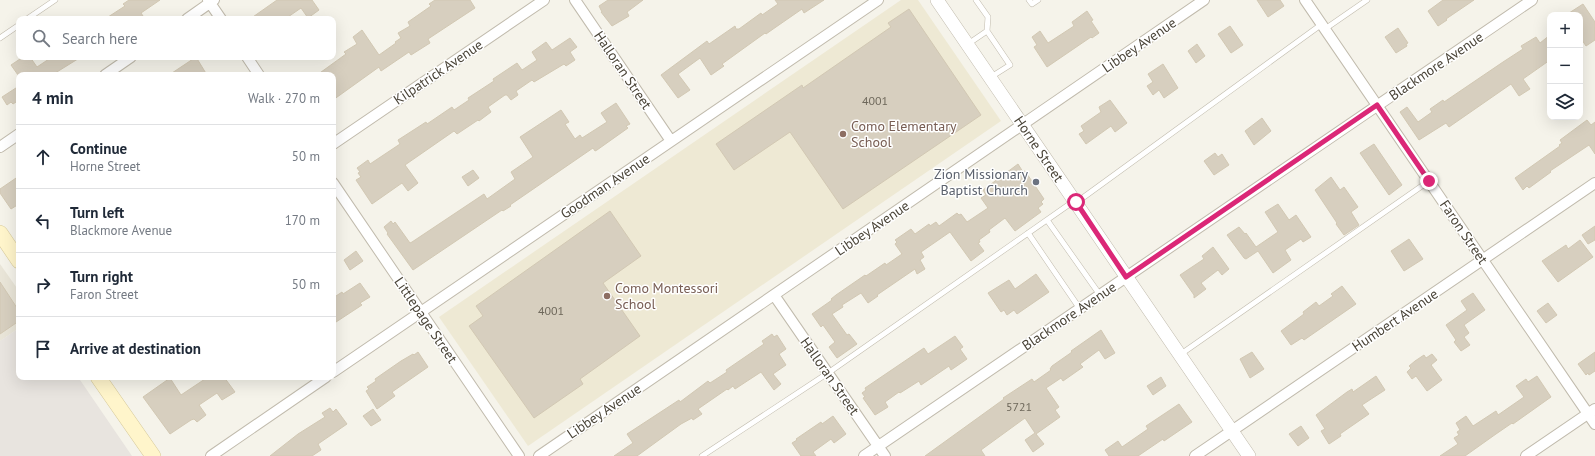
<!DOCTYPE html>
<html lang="en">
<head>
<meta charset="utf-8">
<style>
  body { margin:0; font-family:"PT Sans",sans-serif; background:#f6f6f7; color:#1f2937 }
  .controls { position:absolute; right:12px; top:12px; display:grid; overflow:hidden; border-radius:8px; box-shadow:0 4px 16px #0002 }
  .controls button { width:36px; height:36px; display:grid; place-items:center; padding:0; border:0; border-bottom:1px solid #e0e1e3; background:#fff; color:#1f2937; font:20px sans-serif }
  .stop { position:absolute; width:12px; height:12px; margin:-9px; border:3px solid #db2777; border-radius:50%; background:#fff }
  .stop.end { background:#db2777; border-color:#fff; box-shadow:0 1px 4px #0008 }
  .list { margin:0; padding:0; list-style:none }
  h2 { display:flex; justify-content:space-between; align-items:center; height:52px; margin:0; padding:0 16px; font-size:17px }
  h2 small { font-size:13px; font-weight:400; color:#747a83 }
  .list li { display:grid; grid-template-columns:26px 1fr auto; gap:12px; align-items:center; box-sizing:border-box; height:64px; padding:0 16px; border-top:1px solid #e0e1e3 }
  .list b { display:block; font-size:15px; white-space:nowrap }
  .list p { margin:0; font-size:13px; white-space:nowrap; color:#747a83 }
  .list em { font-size:13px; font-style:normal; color:#747a83 }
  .icon { flex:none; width:22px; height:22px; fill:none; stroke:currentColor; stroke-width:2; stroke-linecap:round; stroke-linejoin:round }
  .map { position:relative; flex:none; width:1595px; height:456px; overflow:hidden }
  .search { position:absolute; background:#fff; box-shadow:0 4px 16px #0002; left:16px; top:16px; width:320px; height:44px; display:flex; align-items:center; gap:10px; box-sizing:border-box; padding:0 14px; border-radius:8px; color:#747a83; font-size:15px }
  .panel { position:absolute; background:#fff; box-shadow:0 4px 16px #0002; left:16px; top:72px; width:320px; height:308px; border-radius:8px }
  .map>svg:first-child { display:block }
  .residential { fill:#e9e5d8 }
  .industrial { fill:#e8e4df }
  .education { fill:#eee9d4 }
  .building { fill:#d7cfbf; stroke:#d2c8b3 }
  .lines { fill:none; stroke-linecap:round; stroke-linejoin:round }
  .service-casing { stroke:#c1bbad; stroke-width:6 }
  .minor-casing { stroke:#c1bbad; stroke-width:12 }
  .tertiary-casing { stroke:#c1bbad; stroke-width:14 }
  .secondary-casing { stroke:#d6c99a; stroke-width:16 }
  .service { stroke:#fff; stroke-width:5 }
  .minor { stroke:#fff; stroke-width:10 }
  .tertiary { stroke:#fff; stroke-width:13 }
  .secondary { stroke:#fff5cb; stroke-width:15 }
  .route { stroke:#db2777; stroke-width:5 }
  .education-dot { fill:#8d6e63; stroke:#fff; stroke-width:1.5 }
  .worship-dot { fill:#6b7280; stroke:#fff; stroke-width:1.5 }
  .labels { text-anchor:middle; stroke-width:3; stroke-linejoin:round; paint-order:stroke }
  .number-label { font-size:12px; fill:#6d675a }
  .street-label { font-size:14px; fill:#4a4438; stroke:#fff }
  .education-label { font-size:14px; fill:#785e54; stroke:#fff; text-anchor:start }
  .worship-label { font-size:14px; fill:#5b616d; stroke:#fff; text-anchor:end }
</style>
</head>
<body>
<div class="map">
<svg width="1595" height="456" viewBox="0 0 1595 456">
  <rect width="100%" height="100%" fill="#f5f3ea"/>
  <path class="residential" d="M0,264L19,291V328L0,341Z"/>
  <path class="industrial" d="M19,328V377H78L132,456H0V341Z"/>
  <path class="education" d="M901,0H918L1001,121L528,446L439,317Z"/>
  <path class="building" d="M129,0H160L141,13L145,19H105L125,6L123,4Z
    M277,0H312L319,10L308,18L301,8L285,19H250Z
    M435,0H470L475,8L428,39L430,43L411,55L409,52L381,71L379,67L333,100V75H317L346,54L344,52L357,44L353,37L362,30L379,55L396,43L395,42L401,38L398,33L410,26L408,22L431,6L429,4Z
    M608,0H643L627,12L629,16L612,26L601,12H602L599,6Z
    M775,0H824L804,13L802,9L776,27L766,34L765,33L722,64L724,66L711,75L700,58L678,74L690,90L678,98L661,75L707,41L709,44L735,26L736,29H739L761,13L762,15L778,4Z
    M1257,0H1280L1284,6L1268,17Z
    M1443,0H1474L1446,19L1447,20L1438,26L1428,11Z
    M1583,4L1595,22V40L1586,46L1580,37V15H1566Z
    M909,9L981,115L843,209L790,132L734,170L716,144L802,85L803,88L891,27L888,23Z
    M1087,11L1093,20L1091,21L1099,33L1092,38L1091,37L1047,67L1034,47L1037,45L1032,37L1040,31L1048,43L1074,26L1072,22Z
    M1230,26L1243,45L1231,53L1218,34Z
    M1398,28L1408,43L1406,44L1407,46L1396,53L1385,37Z
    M1550,35V60L1523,79L1530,89L1519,96L1511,84L1449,127L1446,123L1419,140L1400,112L1407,107L1418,122L1432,112L1430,109L1443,100L1444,102L1503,62L1523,49L1521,46L1536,37L1540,43Z
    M570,38L577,47L570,52L575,60L566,66L564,64L534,82L532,80L516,91L518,95L511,100L507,95H505L488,107L491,112L479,121L478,120L457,134L454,131L405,165L418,183L408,191L402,183L372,204L356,180L361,177L358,173L360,172L357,168L368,160L370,164L400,144L398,140L426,122L427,124L452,107L454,110L469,100L468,98L494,81L493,79L517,63L522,70L537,60L532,52L546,42L552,50Z
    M1197,44L1205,56L1196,63L1188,51Z
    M23,57H30L37,67L52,57H81L52,75H18L11,65Z
    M196,57L207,75H169Z
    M1163,64L1178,88L1164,98L1159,90L1153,95L1147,86L1153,82L1148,74Z
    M19,86V100L13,104L11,102L7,105L2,97Z
    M1110,100L1127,123L1115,132L1111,126L1086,144L1079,134L1084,131L1081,126L1101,112L1099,107Z
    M616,103L630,124L626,126L628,128L597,150L595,151L593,148L510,205L511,206L503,211L502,210L413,270L387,234L388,233L384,227L391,221L393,224L395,222L410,243L412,242L484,194L487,199L515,179L511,172L533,157L520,137L561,110L569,122L565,124L575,139L580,135L582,138L607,122L601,113Z
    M1262,118L1271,131L1254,145L1245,131Z
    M1587,120L1591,125L1595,122V154L1589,145L1550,171L1551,172L1529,188L1527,186L1523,190L1515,178L1560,146L1559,145L1562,143L1560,140Z
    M1374,144L1402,185L1389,195L1360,153Z
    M1215,153L1218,157L1222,154L1229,165L1214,175L1204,161Z
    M1018,164L1023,172L1025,171L1044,199L1041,202L1043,204L1038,208L1041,212L1015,231L1005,218L989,230L990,232L979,240L980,242L978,243L984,251L971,261L950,232L921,252L924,257L920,260L925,269L917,274L915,269L877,295L878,296L868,303L861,293L842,305L843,307L832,314L847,335L849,334L857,344L837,358L829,347L835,342L823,325L821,327L812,314L832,300L831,299L836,295L865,275L866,276L885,263L886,265L902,254L895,244L897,242L895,240L911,229L915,234L929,224L930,226L936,222L939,226L957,213L959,215L961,214L967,222L988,208L981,198L986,195L983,190Z
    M473,170L479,178L468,186L462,177Z
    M19,176V204L11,209L0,193V189Z
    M1331,177L1340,190L1344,187L1358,207L1351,212L1359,225L1344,235L1336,224L1337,223L1315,190Z
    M1278,204L1289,220L1296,215L1311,237L1303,242L1301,239L1285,250L1291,260L1273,273L1258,251L1246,259L1244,258L1227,235L1239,227L1245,234L1246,233L1256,247L1278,232L1265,212Z
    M610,211L641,256L603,283L640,336L580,379L583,384L534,418L469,326L483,316L476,306Z
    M1595,226V240L1588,244L1582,235Z
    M1409,239L1423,259L1404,271L1391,251Z
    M1580,240L1593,257L1558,282L1542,261L1566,245L1568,249Z
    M1213,247L1229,269L1222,275L1218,270L1201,283L1206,289L1194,298V295L1180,275L1204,259L1202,256Z
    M356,251L363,261L350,270L344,260Z
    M1036,274L1049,292L1017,314L1014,310L1007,315L1004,310L1001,312L988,293L1009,280L1015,289Z
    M0,282L19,311V321L0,334Z
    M360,283L370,297L360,303L362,305L333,324V298L342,292L343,294Z
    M1342,286L1356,304L1304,340L1302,338L1291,345L1281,331L1304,314L1303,312L1316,302L1319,306L1333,296L1331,294Z
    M1473,293L1485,310L1464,325L1469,333L1464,337L1470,345L1461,351L1454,342L1456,340L1446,325L1467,310L1461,301Z
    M1548,303L1557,315L1546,323L1537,311Z
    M1101,330L1115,353L1105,359L1099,350L1080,364L1083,367L1063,381L1061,378L1046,388L1059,407L1055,410L1060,417L1036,434L1044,444L1033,452L1025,440L1035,433L1025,418L981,450L985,456H925L1004,399L1003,398L1032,379L1034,382L1051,370L1050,369L1052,366L1072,352L1071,351Z
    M772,334L774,337L777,335L786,349L779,354L786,365L773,374L781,384L774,390L761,372L735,389L733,386L728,390L727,389L698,409L702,414L693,420L692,418L681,424L637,456H614L633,443L627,434L679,400L680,402L708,381L710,383L727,372L726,370L764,344L762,341Z
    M955,336L963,347L960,349L967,359L951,370L949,366L921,385L919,381L900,393L899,392L885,402L888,407L875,415L863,398L865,397L862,393L866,390L865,388L924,348L928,354Z
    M418,352L428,367L392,392L395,396L377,409L366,391L369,389L367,387L376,381L375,379L401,361L413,354L414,355Z
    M1252,352L1264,369L1250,378L1240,359Z
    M1595,352V371L1589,375L1588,373L1586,375L1578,364Z
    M1432,354L1437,360L1431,365L1442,380L1427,391L1416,376L1412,379L1407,372L1411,368L1409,366L1415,361L1424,355L1426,358Z
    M1376,376L1385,390L1362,405L1369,414L1340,434L1341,436L1329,444L1321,431L1325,429L1316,415L1347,392L1352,389L1353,392Z
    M1537,376L1551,397L1513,424L1512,423L1496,434L1465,456H1440L1458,444L1454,438L1459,435L1457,432L1460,430L1456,423L1466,416L1473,426L1496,411L1498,415L1524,397L1516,386L1526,379L1528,382Z
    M208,377H224L235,392L222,400L217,393L199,405L206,415L197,422L194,419L191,420L170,434L143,397L170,378L181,395Z
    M1161,377L1166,386L1153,395L1147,386Z
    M1179,404L1192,422L1164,441L1163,439L1138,456H1109L1105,450L1118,441L1122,447L1148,429L1146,426Z
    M330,408L333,412L336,409L347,424L318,444L321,450L312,456H270L298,434L325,417L322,413Z
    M373,409L381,420L371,426L363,416Z
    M833,416L846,434L834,443L831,439L813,452L816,456H801L792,443L797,440L796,439L821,422L822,424Z
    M1301,426L1309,438L1298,446L1289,434Z"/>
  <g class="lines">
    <defs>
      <path id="service" d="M976,0L988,17L987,31
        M1029,0L1032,4L1038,0
        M27,19L55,0
        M1325,29L1367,0
        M0,38L19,25
        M968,44L987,31L1010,65L991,77
        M1077,202L1322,24
        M1047,220L1100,295
        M1028,233L1080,309
        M1181,354L1429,181
        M702,456L828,373L1074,201"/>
      <path id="minor" d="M208,0L221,19
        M575,0L671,141
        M1305,0L1595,424
        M187,19L214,0
        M247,57L259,75
        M105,75L131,57
        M333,144L544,0
        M0,147L19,134
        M333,183L519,456
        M774,295L885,456
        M333,372L878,0
        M211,456L326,377
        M539,456L1204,0
        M864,456L1532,0
        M1195,456L1595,183
        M1526,456L1595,409"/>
      <path id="tertiary" d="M937,0L1249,456"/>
      <path id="secondary" d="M0,233L19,261
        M98,377L153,456"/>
    </defs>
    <use href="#service" class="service-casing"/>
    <use href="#minor" class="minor-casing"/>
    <use href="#tertiary" class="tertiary-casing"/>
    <use href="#secondary" class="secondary-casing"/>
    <use href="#service" class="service"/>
    <use href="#minor" class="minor"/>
    <use href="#tertiary" class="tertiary"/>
    <use href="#secondary" class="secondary"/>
  </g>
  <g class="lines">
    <path class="route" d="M1076,202L1126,277L1377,105L1429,181"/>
  </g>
  <g class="education-dot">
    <circle cx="843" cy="134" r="4"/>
    <circle cx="607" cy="296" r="4"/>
  </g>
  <circle class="worship-dot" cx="1036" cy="182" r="4"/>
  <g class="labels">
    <g class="number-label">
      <text x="875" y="105">4001</text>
      <text x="551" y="315">4001</text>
      <text x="1019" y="411">5721</text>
    </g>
    <g class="street-label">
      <text transform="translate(1139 45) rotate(-34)" y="5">Libbey Avenue</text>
      <text transform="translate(1436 66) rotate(-34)" y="5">Blackmore Avenue</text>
      <text transform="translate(623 70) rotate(56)" y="5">Halloran Street</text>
      <text transform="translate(438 72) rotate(-34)" y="5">Kilpatrick Avenue</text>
      <text transform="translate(1039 149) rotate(56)" y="5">Horne Street</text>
      <text transform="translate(605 186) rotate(-34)" y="5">Goodman Avenue</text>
      <text transform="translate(872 228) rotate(-34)" y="5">Libbey Avenue</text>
      <text transform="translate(1464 232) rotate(56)" y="5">Faron Street</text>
      <text transform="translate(1069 316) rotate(-34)" y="5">Blackmore Avenue</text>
      <text transform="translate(426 320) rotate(56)" y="5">Littlepage Street</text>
      <text transform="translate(1395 320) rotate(-34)" y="5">Humbert Avenue</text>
      <text transform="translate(830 376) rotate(55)" y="5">Halloran Street</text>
      <text transform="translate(604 411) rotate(-34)" y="5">Libbey Avenue</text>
    </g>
    <g class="education-label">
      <text x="851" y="131">Como Elementary<tspan x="851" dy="16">School</tspan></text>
      <text x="615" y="293">Como Montessori<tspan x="615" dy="16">School</tspan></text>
    </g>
    <g class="worship-label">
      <text x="1028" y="179">Zion Missionary<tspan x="1028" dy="16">Baptist Church</tspan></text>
    </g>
  </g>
</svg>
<div class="controls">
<button>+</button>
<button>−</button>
<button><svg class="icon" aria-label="layers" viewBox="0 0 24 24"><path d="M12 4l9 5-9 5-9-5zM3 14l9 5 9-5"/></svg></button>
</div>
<div class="stop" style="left:1076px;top:202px"></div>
<div class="stop end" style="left:1429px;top:181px"></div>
<div class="search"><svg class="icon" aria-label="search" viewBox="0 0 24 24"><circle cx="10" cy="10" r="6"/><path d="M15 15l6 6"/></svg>Search here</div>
<section class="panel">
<h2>4 min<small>Walk · 270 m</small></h2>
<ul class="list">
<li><svg class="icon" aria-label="ahead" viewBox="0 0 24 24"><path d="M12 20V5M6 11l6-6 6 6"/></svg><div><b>Continue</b><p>Horne Street</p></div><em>50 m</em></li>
<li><svg class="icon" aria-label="left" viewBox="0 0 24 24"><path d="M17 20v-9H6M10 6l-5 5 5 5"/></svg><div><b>Turn left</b><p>Blackmore Avenue</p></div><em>170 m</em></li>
<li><svg class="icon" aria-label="right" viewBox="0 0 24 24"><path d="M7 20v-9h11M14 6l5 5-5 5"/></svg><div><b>Turn right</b><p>Faron Street</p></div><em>50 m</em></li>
<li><svg class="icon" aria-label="arrive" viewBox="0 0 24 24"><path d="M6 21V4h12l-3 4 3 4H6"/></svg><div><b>Arrive at destination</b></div></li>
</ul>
</section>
</div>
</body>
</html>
